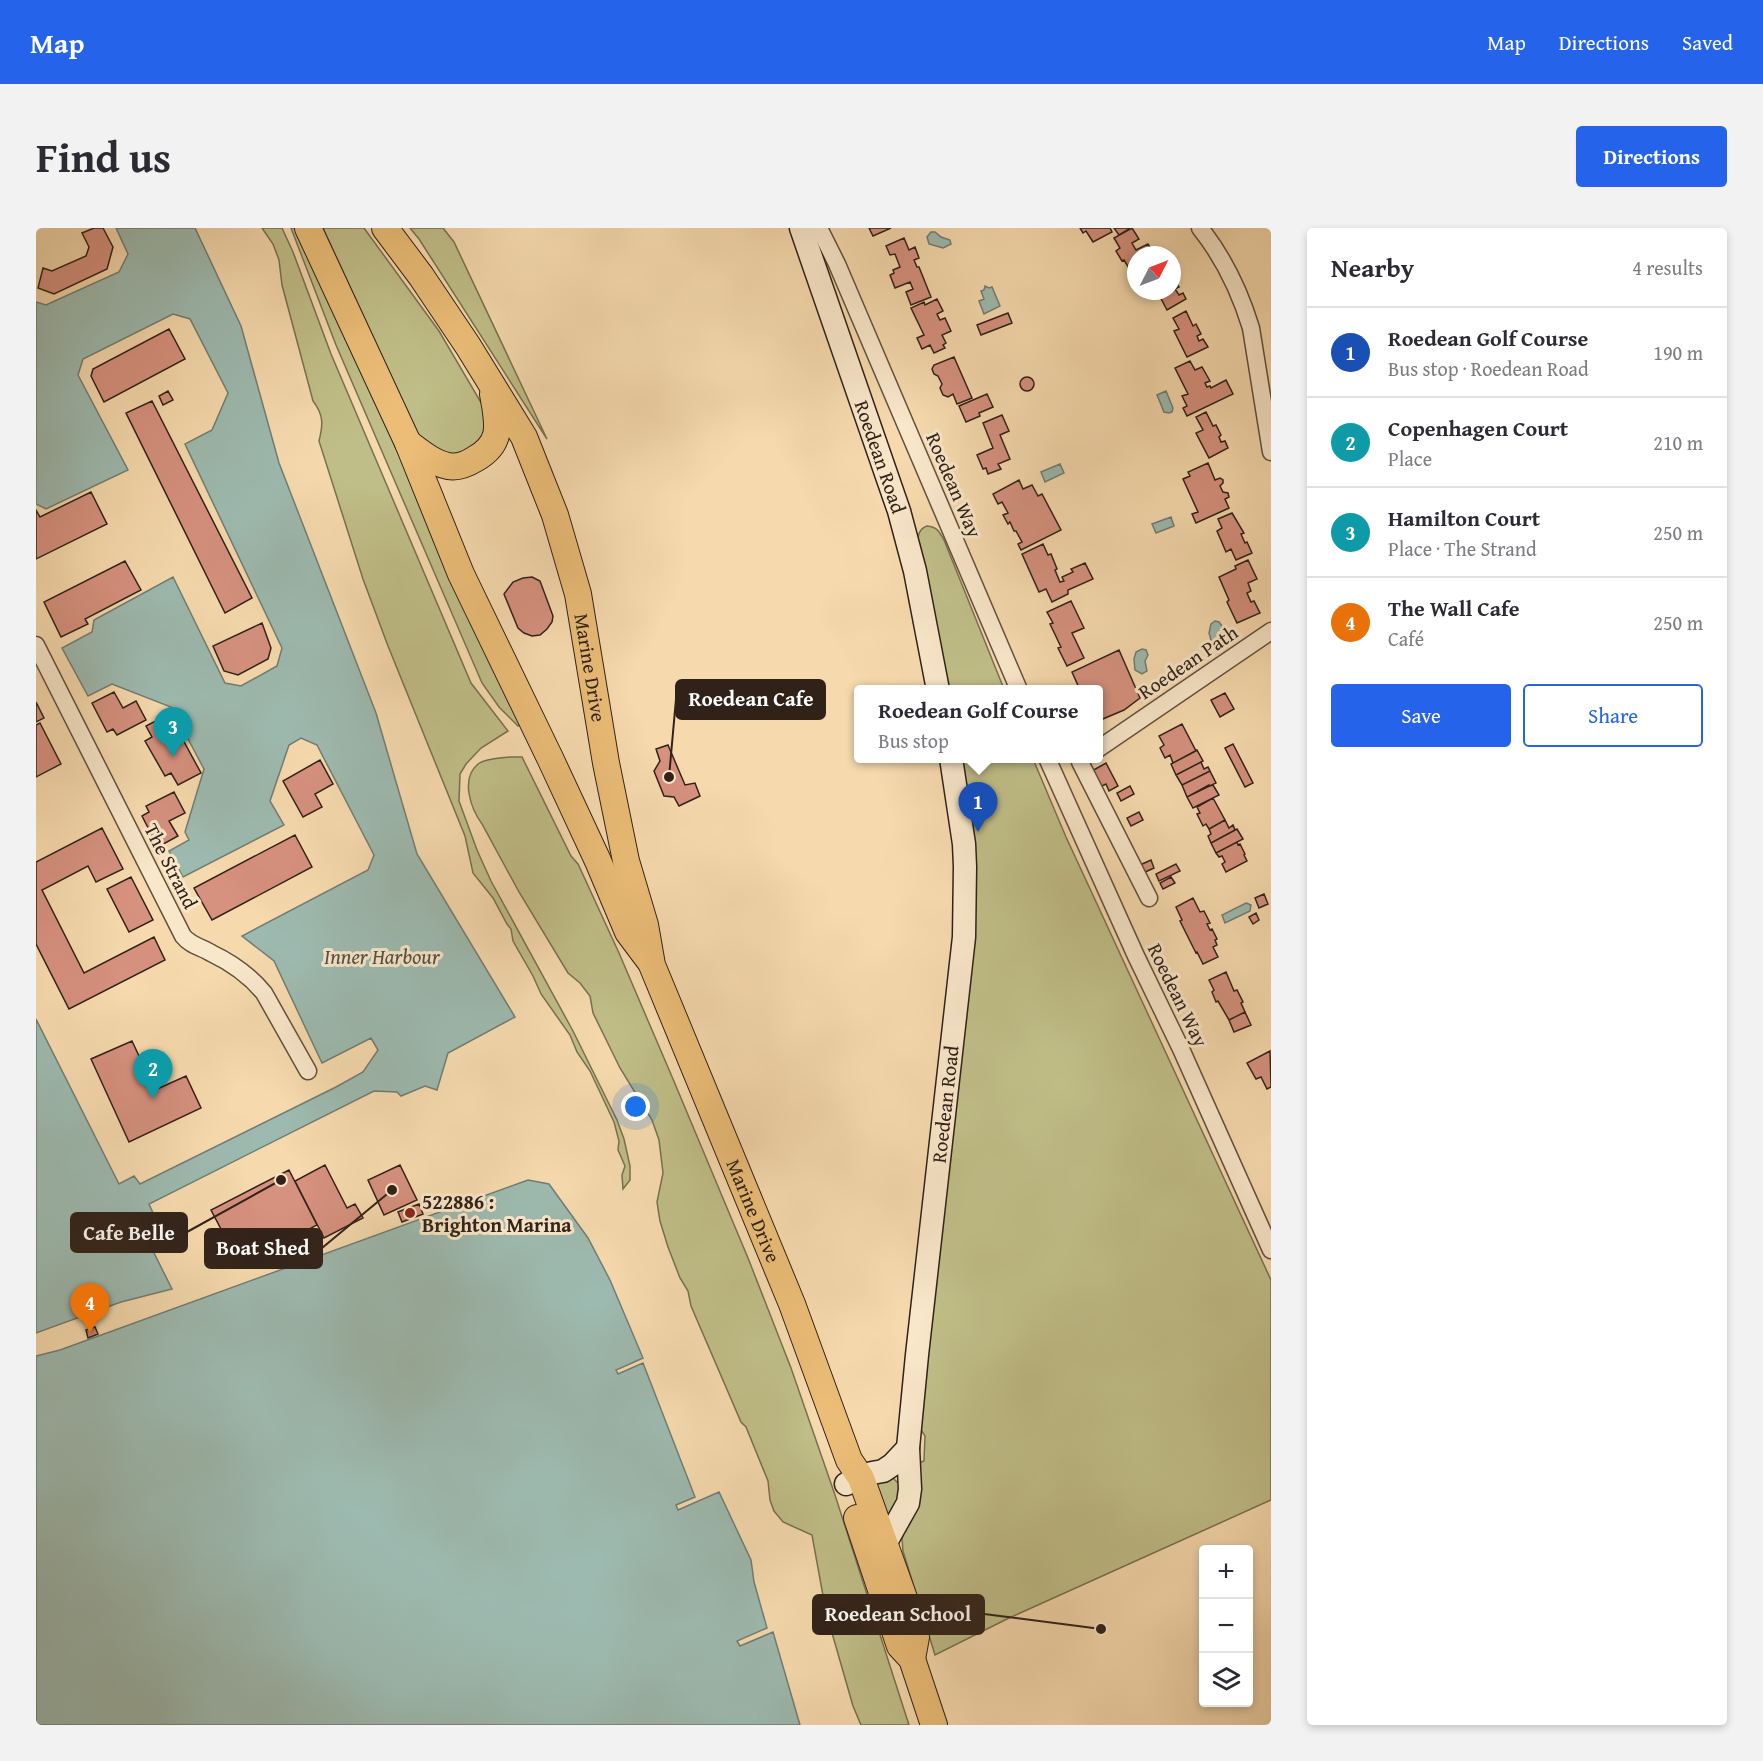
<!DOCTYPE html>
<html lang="en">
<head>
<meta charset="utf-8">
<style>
  body { margin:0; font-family:"Gentium Book Plus",serif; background:#f2f2f3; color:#2b2b33 }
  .controls { position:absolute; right:18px; bottom:18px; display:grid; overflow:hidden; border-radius:6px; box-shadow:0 3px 9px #0003 }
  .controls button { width:54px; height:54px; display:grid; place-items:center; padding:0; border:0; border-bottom:2px solid #e1e1e2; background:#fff; color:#2b2b33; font:30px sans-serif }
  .compass { position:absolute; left:1091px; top:18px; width:54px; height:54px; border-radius:50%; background:#fff; box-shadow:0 3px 9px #0003; rotate:48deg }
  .you { position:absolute; left:600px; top:879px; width:21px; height:21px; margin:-15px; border:4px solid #fff; border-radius:50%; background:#1a73e8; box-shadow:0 0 0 9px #1a73e833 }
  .badge { display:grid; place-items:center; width:39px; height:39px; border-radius:50%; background:#2563eb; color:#fff; font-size:20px; font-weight:700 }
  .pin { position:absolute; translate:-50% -50px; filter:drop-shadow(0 2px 3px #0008) }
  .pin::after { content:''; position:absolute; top:32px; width:21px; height:18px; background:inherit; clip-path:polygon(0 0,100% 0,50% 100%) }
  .popup { position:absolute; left:818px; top:457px; width:249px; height:78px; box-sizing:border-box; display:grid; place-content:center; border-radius:6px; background:#fff; filter:drop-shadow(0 2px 4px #0005); font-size:20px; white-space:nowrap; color:#7c7c81 }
  .popup b { font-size:22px; color:#2b2b33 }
  .popup::after { content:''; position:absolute; left:50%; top:100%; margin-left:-12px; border:12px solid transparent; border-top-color:#fff }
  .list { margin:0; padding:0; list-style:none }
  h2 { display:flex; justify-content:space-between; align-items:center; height:78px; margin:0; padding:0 24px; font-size:26px }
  h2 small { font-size:20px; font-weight:400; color:#7c7c81 }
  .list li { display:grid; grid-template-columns:39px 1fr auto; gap:18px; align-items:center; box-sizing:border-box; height:90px; padding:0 24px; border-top:2px solid #e1e1e2 }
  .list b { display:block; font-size:22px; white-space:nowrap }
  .list p { margin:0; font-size:20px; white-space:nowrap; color:#7c7c81 }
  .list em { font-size:20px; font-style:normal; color:#7c7c81 }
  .actions { display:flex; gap:12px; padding:18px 24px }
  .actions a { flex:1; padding:14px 0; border:2px solid #2563eb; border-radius:6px; text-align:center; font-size:21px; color:#2563eb }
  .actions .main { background:#2563eb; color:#fff }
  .icon { flex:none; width:33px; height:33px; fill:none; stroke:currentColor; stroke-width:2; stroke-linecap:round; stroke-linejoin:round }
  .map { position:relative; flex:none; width:1235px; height:1497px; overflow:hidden; border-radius:6px }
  header { display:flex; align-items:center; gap:36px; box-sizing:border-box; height:84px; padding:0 30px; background:#2563eb; color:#fff }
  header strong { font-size:28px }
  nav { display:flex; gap:33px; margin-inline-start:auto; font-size:21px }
  .intro { display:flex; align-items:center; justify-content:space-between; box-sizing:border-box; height:144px; padding:0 36px }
  h1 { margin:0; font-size:42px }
  .button { padding:15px 27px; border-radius:6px; background:#2563eb; color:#fff; font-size:21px; font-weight:700 }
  main { display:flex; gap:36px; padding:0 36px }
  aside { flex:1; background:#fff; border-radius:6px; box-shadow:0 3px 9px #0003 }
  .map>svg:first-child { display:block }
  .green { fill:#c0be88; stroke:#787050; stroke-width:1.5 }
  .water { fill:#9dbab0; stroke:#717d74; stroke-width:1.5 }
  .building { fill:#d6917f; stroke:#302119; stroke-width:1.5 }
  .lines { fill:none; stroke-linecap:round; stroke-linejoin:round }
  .minor-casing { stroke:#624f3e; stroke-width:19 }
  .secondary-casing { stroke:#302119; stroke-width:25 }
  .primary-casing { stroke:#302119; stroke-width:28 }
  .minor { stroke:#f9e7ca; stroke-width:16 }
  .secondary { stroke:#f9e7ca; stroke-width:22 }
  .primary { stroke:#ebbd77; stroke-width:26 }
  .poi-dot { fill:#8f2418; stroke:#f9e7ca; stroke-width:2 }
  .labels { text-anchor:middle; stroke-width:6; stroke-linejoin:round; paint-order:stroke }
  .street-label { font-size:20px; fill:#302119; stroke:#f9e7ca }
  .poi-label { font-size:20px; font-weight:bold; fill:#302119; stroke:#f9e7ca; text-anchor:start }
  .water-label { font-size:21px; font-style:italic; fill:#514f46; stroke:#f9e7ca }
  .leader { fill:none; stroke:#302119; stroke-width:2 }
  .callout-dot { fill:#302119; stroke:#f9e7ca; stroke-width:2 }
  .callout { fill:#302119; stroke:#302119; stroke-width:2 }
  .callout-label { font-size:21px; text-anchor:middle; font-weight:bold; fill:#fff }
</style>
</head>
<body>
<header>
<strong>Map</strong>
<nav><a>Map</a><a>Directions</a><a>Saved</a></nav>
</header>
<div class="intro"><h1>Find us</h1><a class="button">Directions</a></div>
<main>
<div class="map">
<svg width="1235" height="1497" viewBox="0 0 1235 1497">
  <rect width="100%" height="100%" fill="#f6daae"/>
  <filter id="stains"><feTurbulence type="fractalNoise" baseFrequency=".00333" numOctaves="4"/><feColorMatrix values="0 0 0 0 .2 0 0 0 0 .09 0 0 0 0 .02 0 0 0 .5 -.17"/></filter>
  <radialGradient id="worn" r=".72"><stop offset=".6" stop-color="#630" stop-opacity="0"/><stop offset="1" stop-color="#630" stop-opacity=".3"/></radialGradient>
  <path class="green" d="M226,0H246L257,24L295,126L435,455L472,503L445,520L430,536L424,546L423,573L441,622L455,653L537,803L581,892L588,911L594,938V952L587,961L586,947L589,938L582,922L583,913L578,894L554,843L541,824L534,807L505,766L497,748L477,713L475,701L471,696L457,670L437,645L429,608L352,418L327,351L283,213C287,197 288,187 277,173L246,57L243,32L237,16Z
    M255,0H267L486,495L482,498L463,479L446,455L300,117Z
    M287,0H328L403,103L450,183L452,192L442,220L412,231L385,213Z
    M374,0H407L418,14L511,211L383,11Z
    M891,298C901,299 903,303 908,312L968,461H911L881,317C882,309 882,301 891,298Z
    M474,529H486L535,628L542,636L583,725L637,851L712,1030L755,1140L799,1267L873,1497H825L817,1478L790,1384L776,1307L747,1294L738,1283L734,1272L732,1253L710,1199L705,1194L655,1078L652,1063L644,1050L632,1019L624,993L621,974L627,945L623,912L616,892L584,840L557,785L554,768L544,755L532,745L483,664L446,596C435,581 424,551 442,536C450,530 466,530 474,529Z
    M923,531H997L1030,609L1235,1052V1272L971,1391L899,1427L867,1323L866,1311L883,1235L888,1233L889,1208L884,1200L908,967Z
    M856,1249L864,1257V1268L849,1293L838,1258L841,1252Z"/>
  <path class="water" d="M80,0H159L205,98L243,235L340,485L381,626L479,789L412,825L401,862L389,858L365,868L361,864L338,863L113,976L117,985L102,993L136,1061L85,1074L0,1105V791L83,956L98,948L104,956L300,859L327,844L342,822L335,810L286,835L238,733L206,708L332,642L338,627L281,517L265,510L253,517L234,573L248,597L147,649L133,623L153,612L149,604L168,541L135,479L76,456L52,468L26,420L56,404L58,392L137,349L189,455L205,458L241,438L246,420L149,216L176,202L192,165L154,91L137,86L47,131L42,147L92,242L10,281L0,276V74L10,77L83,44L92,26Z
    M895,4H899L905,9L914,12L915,16L907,20L893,16L891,9Z
    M949,58L953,60L956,59L964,78L948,86L943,73L948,71L945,63L948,62Z
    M1130,163L1137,180L1136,184L1133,185L1128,184L1121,167Z
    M1024,236L1028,245L1009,254L1005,244Z
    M1135,289L1138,298L1120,305L1116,296Z
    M1179,393L1183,394L1186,398L1184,405L1185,411L1181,415L1175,412L1173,405L1175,396Z
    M1106,421L1110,422L1112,427L1109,433L1111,443L1106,446L1099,442L1098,431L1100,424Z
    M1210,675L1215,677L1214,683L1189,695L1186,687Z
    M492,952L513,956L552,1010L574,1052L607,1130L580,1142L582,1146L607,1135L659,1269L640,1277L642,1282L683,1264L715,1332L718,1354L731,1400L701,1413L704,1418L737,1404L764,1497H0V1128L24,1122Z"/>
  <path class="building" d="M58,0H67L77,19L71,41L18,66L2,60L7,40L16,43L50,28L53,19L46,5Z
    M833,0H855L837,8Z
    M1044,0H1074L1076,4L1057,14L1050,3L1047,5Z
    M1078,0H1093V1L1083,7Z
    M1096,0L1103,11L1096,15L1100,22L1112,16L1119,27H1100V38L1094,42L1088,32L1086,33L1080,23L1084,20L1078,10Z
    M868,10L873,22L879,19L883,30L878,32L881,39H883L895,69L875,77L870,64L877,61L874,54L859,60L854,47L858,45L857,42L864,39L859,26L854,27L850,18Z
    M1136,48L1143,59L1139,61L1143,67L1147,65L1150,71L1131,82L1121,63H1136Z
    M901,71L907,83L901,86L904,92L909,90L915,103L906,107L910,115L907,117L909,120L898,125L894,117L886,121L881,110L888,107L875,80L888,74L889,77Z
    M1150,83L1157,98L1160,96L1165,106L1161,108L1163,113L1167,111L1172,119L1151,129L1138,103L1143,101L1137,90Z
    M972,85L976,95L945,107L941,97Z
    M133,101L149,131L68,174L55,148L57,141Z
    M918,129L936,170L921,176L917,166L912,169L907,167L904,160L906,156L902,148L898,146L896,141L898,137Z
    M1154,133L1159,142L1166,139L1174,153L1169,155L1171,159L1174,158L1175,160L1190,152L1197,166L1151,188L1147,180L1151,178L1146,168L1152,166L1139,140Z
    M984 156a7 7 0 1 1 14 0a7 7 0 1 1-14 0Z
    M132,163L137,172L127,177L123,168Z
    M951,166L957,179L943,185L944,188L930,194L923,178Z
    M116,173L216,370L189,385L90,185Z
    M1170,184L1177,198L1180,197L1185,207L1183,209L1185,214L1189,213L1192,220L1173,230L1160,205L1167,202L1160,189Z
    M966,187L973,203L964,207L974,231L962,236L965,241L952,246L950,240L947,241L941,227L957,220L947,195Z
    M1172,235L1179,252L1184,250L1187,252V255L1184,258L1187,264L1192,265L1193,269L1189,271L1193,280L1160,295L1156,286L1162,284L1147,251L1154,248L1152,244Z
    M983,252L987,261L996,257L1002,268L1006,266L1025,302L985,322L982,316L986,314L980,303H978L974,294L972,296L967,287L972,285L966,274L962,276L957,266Z
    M55,264L71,296L0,331V282L4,289Z
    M1196,285L1208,305L1205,306L1209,315L1211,314L1216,325L1200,332L1195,321L1190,324L1181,303L1186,300L1182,291Z
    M1007,316L1012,327L1015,326L1021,341L1019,342L1024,354L1028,353L1026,349L1037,344L1035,341L1049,335L1057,351L1032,362V366L1016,374L1010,361L1003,364L986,326Z
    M1212,332L1221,351L1212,355L1215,363L1211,365L1215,374L1218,373L1224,385L1201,395L1191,374L1193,372L1183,349L1200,341L1199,338Z
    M89,333L105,362L49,391L52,396L25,409L8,374Z
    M496,349L504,353L517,388L516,394L511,401L504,407L496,408L488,405L482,400L468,366L477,354L487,350Z
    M1035,373L1048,400L1036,405L1048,430L1031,438L1022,420L1025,419L1014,396L1017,395L1011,384Z
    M226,395L235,420L232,431L202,447L188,443L177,418Z
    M1083,422L1104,470L1088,482L1062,493V462H1044L1036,444Z
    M78,464L87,480L100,473L110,492L81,507L77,501L71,504L56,475Z
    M1189,465L1198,481L1184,489L1175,472Z
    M0,474L8,490L0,494Z
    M133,486L165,545L142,557L135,545L129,548L109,513L116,509L110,498Z
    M4,495L25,536L0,549V497Z
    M1146,496L1160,523L1137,535L1134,527L1129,530L1124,520L1128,517L1123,508Z
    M1197,516L1217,555L1209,559L1189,520Z
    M632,517L649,557L659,555L664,568L643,578L638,569L628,568L618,543L624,533L620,521Z
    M1161,522L1167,533L1140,547L1135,536Z
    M284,532L297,556L279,566L286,579L267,589L247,553Z
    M1165,534L1168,541L1172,539L1174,543L1146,557L1140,547Z
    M1070,535L1082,558L1073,563L1070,556L1062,560L1054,544Z
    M1174,543L1180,555L1151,569L1146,557Z
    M1173,557L1174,558L1177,557L1183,567L1157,580L1151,569Z
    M1094,558L1098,566L1085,573L1081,565Z
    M138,564L149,585L133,593L142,608L122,619L106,588L113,584L110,578Z
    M1177,570L1189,592L1173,601L1170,596L1167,598L1161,586L1164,585L1161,579Z
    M1103,584L1107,592L1095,598L1091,590Z
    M1189,592L1193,600L1197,597L1199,602L1175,615L1172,608L1175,606L1173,601Z
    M66,600L87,641L60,654L52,638L6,662L48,745L118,709L129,732L33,781L0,716V634Z
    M1201,601L1207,611L1180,625L1175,615Z
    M259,607L276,639L176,692L158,660Z
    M1201,614L1202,617L1204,616L1209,626L1208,627L1211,633L1190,644L1186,636L1189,634L1186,628L1183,629L1180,625Z
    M1115,632L1118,640L1107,645L1104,637Z
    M1140,636L1144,643L1123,653L1120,646Z
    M95,649L117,692L93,704L71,661Z
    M1135,649L1139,655L1127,661L1124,655Z
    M1228,666L1232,676L1223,680L1219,670Z
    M1157,670L1164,684L1168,683L1174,695L1171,696L1174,702L1176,701L1181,711L1179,712L1181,717L1177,719L1182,729L1167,736L1161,724L1160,725L1144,693L1146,692L1140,679Z
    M1220,685L1223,692L1217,696L1213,689Z
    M1190,744L1198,763L1201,762L1207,774L1205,775L1209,784L1193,792L1182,773L1180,774L1176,764L1178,762L1173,752Z
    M1209,784L1215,797L1198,804L1193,792Z
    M96,813L119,862L150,848L165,880L93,914L55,831Z
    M1234,823L1235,859L1231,861L1225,849L1220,851L1211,835Z
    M289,937L311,980L319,976L327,990L288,1010L259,953Z
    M364,937L381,972L348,987L332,952Z
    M253,942L281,997L204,1037L175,982Z
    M383,976L387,986L366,994L362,984Z
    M59,1099L62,1106L52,1110L50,1102Z"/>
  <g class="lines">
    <defs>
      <path id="minor" d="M783,0L801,36L983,462
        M1164,0C1188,30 1204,64 1215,100L1235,224
        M0,417L147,708C154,717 165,719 175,725C194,734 214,748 228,765L272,843
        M1062,521L1235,403
        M1011,530L1100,728L1145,821L1235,1022
        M1044,534L1113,670"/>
      <g id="secondary">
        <path id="s1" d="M765,0L863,283L879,343L902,462"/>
        <path d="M810,1256L836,1245L847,1243L856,1237L872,1220"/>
        <path id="s2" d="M849,1316L872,1275L874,1261L872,1220L881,1127L928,709L929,639L928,616L915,530"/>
      </g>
      <g id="primary">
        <path d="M272,0L372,215L425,346L514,530L562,633L592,704L613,732"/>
        <path id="s3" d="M349,0L385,48L432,118L488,209L519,287L542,366L570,535L590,633L609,697L616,737L756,1076L813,1232L825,1250L869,1373L880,1409L876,1431"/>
        <path d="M372,215C384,224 397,235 412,238C422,240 431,236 439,231C468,215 462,195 457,166"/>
        <path d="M821,1290L864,1418L876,1431L898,1497"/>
      </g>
    </defs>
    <use href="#minor" class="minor-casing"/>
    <use href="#secondary" class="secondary-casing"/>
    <use href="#primary" class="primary-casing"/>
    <use href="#minor" class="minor"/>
    <use href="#secondary" class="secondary"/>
    <use href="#primary" class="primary"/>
  </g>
  <circle class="poi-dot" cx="374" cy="985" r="6"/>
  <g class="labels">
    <g class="street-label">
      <text dy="7" stroke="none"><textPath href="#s1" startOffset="242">Roedean Road</textPath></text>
      <text transform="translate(918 257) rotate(67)" y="7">Roedean Way</text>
      <text transform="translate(1152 434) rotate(-34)" y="7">Roedean Path</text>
      <text dy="7" stroke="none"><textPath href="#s3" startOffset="492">Marine Drive</textPath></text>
      <text transform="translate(135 638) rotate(63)" y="7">The Strand</text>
      <text transform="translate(1142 767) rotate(64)" y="7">Roedean Way</text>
      <text dy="7" stroke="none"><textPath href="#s2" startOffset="448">Roedean Road</textPath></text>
      <text dy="7" stroke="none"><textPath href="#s3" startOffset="1062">Marine Drive</textPath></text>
    </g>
    <g class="poi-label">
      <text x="386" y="981">522886 :<tspan x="386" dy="23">Brighton Marina</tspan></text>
    </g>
    <g class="water-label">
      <text x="346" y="736">Inner Harbour</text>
    </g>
  </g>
  <path class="leader" d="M633 549L640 471M245 952L151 1004M356 962L286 1020M1065 1401L948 1386"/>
  <g class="callout-dot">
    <circle cx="633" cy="549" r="6"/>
    <circle cx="245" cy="952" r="6"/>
    <circle cx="356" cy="962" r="6"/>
    <circle cx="1065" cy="1401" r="6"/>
  </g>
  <g class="callout">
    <rect x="640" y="452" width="149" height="39" rx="6"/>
    <rect x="35" y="985" width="116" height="39" rx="6"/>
    <rect x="169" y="1001" width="117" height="39" rx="6"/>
    <rect x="777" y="1367" width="171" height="39" rx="6"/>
  </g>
  <g class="callout-label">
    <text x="715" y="478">Roedean Cafe</text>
    <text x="93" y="1012">Cafe Belle</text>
    <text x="227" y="1027">Boat Shed</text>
    <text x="862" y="1393">Roedean School</text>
  </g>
  <rect width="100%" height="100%" filter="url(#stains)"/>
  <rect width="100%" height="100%" fill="url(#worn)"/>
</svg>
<div class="controls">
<button>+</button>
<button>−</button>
<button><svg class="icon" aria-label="layers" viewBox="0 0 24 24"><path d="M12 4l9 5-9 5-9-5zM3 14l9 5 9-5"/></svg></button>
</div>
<svg class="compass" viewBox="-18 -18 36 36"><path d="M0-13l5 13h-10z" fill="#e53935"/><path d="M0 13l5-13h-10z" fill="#7c7c81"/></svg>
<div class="you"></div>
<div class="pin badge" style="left:942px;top:604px;background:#1a4fb4">1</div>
<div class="popup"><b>Roedean Golf Course</b>Bus stop</div>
<div class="pin badge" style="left:117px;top:871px;background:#0f9aa8">2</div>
<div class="pin badge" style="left:137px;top:529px;background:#0f9aa8">3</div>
<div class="pin badge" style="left:54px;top:1105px;background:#e8710a">4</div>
</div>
<aside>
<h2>Nearby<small>4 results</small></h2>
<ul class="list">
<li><span class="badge" style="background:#1a4fb4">1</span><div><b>Roedean Golf Course</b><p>Bus stop · Roedean Road</p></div><em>190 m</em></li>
<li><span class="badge" style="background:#0f9aa8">2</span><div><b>Copenhagen Court</b><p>Place</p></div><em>210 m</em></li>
<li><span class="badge" style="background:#0f9aa8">3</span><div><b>Hamilton Court</b><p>Place · The Strand</p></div><em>250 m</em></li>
<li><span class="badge" style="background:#e8710a">4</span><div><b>The Wall Cafe</b><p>Café</p></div><em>250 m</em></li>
</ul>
<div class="actions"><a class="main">Save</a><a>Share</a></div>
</aside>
</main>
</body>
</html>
